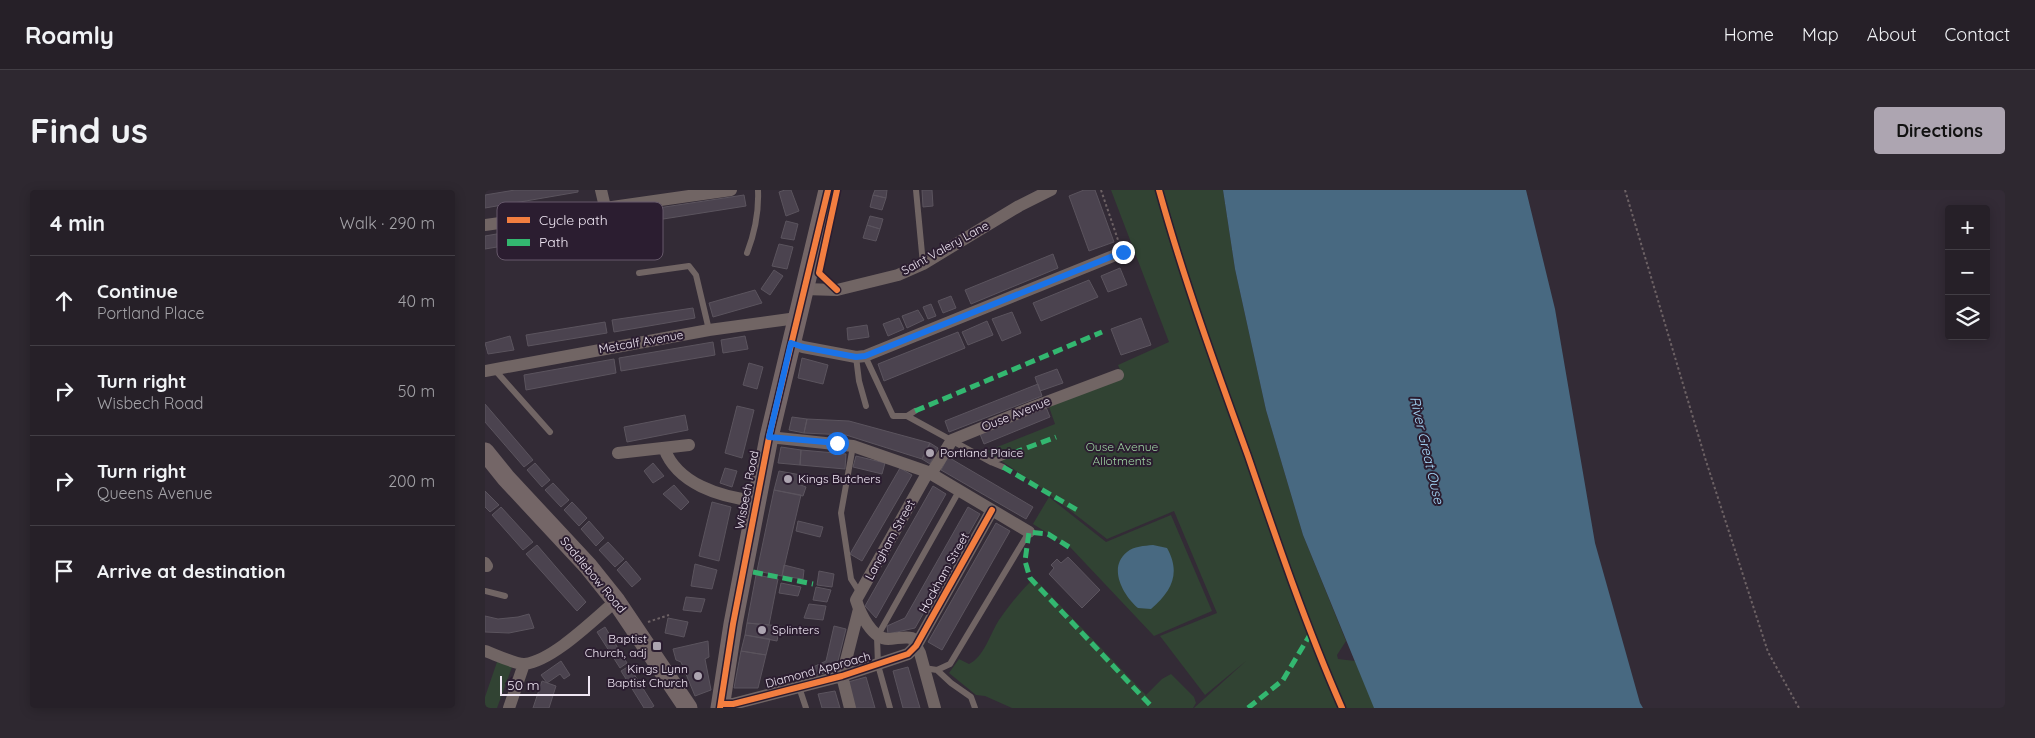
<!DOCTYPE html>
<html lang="en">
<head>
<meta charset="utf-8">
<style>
  body { margin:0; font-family:Quicksand,sans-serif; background:#2e2830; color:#f1f3f6 }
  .controls { position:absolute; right:15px; top:15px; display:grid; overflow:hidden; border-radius:5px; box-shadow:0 2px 12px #0003 }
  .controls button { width:45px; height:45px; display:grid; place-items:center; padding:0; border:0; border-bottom:1px solid #423e45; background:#262028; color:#f1f3f6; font:25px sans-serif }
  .scale { position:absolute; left:15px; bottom:12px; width:90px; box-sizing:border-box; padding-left:5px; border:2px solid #efe6f3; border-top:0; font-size:14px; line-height:18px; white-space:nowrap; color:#efe6f3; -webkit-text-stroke:4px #2b1d30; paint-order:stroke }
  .stop { position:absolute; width:15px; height:15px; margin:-11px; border:4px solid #1a73e8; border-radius:50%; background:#fff }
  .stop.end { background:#1a73e8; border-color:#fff; box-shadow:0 1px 5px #0008 }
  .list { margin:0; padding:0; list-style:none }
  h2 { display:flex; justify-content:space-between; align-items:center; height:65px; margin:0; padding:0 20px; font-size:21px }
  h2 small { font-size:16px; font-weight:400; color:#a4a3a8 }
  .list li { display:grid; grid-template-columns:32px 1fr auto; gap:15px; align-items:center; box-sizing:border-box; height:90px; padding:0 20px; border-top:1px solid #423e45 }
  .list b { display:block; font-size:19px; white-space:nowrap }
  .list p { margin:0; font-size:16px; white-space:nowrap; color:#a4a3a8 }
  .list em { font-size:16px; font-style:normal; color:#a4a3a8 }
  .icon { flex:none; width:28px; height:28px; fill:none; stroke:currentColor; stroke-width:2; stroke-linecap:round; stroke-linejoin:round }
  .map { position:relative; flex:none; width:1520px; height:518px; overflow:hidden; border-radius:5px }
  header { display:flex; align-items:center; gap:30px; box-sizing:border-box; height:70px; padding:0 25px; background:#262028; border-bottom:1px solid #423e45 }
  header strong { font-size:24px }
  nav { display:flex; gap:28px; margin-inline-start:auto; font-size:18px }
  .intro { display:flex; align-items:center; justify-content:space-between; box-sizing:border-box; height:120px; padding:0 30px }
  h1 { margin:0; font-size:35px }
  .button { padding:12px 22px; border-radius:5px; background:#ada5b1; color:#111; font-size:18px; font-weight:700 }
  main { display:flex; gap:30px; padding:0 30px }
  aside { flex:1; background:#262028; border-radius:5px; box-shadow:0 2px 12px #0003 }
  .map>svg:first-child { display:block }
  .green { fill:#314333 }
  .water { fill:#486981 }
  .building { fill:#4b434f; stroke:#5b545e }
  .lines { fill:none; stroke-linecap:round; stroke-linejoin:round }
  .path { stroke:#6d6265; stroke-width:2; stroke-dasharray:2.5 2.5; stroke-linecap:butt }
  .lane { stroke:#716564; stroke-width:6 }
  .street { stroke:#716564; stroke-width:12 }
  .secondary { stroke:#746667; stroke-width:19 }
  .quiet { stroke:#33b770; stroke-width:5; stroke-dasharray:10 5; stroke-linecap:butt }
  .cycleway-casing { stroke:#2b1d30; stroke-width:9 }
  .cycleway { stroke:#f27e40; stroke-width:6 }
  .route { stroke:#1a73e8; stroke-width:6 }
  .poi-dot { fill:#ada5b1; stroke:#2b1d30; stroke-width:2 }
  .labels { text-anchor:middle; stroke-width:4; stroke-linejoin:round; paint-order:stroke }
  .street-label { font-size:12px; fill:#efe6f3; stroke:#2b1d30 }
  .park-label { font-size:12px; fill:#9fd4a3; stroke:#2b1d30 }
  .poi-label { font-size:12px; fill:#efe6f3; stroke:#2b1d30; text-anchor:start }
  .water-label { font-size:14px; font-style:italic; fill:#a5d7f8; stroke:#2b1d30 }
  .key { fill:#2b1d30; stroke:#66596a; stroke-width:1 }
  .key-label { font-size:14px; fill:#efe6f3 }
</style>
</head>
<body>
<header>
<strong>Roamly</strong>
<nav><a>Home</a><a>Map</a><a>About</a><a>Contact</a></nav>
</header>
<div class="intro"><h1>Find us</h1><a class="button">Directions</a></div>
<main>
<aside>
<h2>4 min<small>Walk · 290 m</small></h2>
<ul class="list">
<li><svg class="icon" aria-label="ahead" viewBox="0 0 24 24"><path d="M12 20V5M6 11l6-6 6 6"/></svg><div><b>Continue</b><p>Portland Place</p></div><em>40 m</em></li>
<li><svg class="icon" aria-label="right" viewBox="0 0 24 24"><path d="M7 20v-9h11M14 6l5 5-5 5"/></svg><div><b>Turn right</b><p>Wisbech Road</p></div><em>50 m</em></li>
<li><svg class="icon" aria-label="right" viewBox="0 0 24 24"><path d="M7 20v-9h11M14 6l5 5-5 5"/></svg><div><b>Turn right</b><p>Queens Avenue</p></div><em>200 m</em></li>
<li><svg class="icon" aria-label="arrive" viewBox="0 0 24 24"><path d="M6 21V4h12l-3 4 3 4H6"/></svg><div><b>Arrive at destination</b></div></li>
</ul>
</aside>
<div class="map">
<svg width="1520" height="518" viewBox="0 0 1520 518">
  <rect width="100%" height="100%" fill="#332b36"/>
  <path class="green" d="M626,0H738L750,79L781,220L818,345L861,451L852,465L853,469L870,471L890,518H709L761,471L720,505L675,446L732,423L689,321L622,349L556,298L502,261L570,234L563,214L638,187L633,175L684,152Z
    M564,307L621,352L686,325L727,421L669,446L585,357L548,334Z
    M549,388L661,505L677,489L686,484L709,507L711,513L708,518H527L500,506L491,505L464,483L474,469L484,474C499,467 505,444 514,430C524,415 536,401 549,388Z
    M13,469L27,477L12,518H0V507Z"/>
  <path class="water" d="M738,0H1041L1070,119L1110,353L1155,513L1158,518H889L818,345L781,220L750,79Z
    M668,355L682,358C696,383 687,401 666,419L653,418C639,406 622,378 642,362C649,356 659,356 668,355Z"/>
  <path class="building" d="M30,0H93V2L0,18V5Z
    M300,0H306L314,21L301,26L294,2Z
    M390,0H402L401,8L388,5Z
    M437,0H447L448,16L438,17Z
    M599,0H610L629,52L604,61L584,6Z
    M259,5L261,16L89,43L87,31Z
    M388,5L401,8L397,20L385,17Z
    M385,26L398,29L395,39L382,35Z
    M301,31L313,34L309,50L296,48Z
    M70,34L72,47L0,59V46Z
    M382,35L395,39L391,51L378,48Z
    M294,54L308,57L302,79L287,76Z
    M568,64L573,78L486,114L480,100Z
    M635,78L642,95L623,102L616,86Z
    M289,80L298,86L285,105L276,99Z
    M604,90L613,107L556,131L548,113Z
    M270,100L277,113L228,127L224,113Z
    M466,106L471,118L458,123L453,111Z
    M446,114L451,126L443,129L438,117Z
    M208,118L210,128L129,142L127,130Z
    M433,120L439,130L422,138L417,126Z
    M527,122L536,143L517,151L507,129Z
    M414,128L419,139L403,146L398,134Z
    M656,128L666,155L636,165L626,139Z
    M502,131L508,145L483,155L477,142Z
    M120,132L122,143L43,156L41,145Z
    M382,135L384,147L363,150L362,138Z
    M473,142L480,158L399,191L393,174Z
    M25,146L29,160L3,164L0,153Z
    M260,146L263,159L238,163L236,150Z
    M228,152L230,165L136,181L134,168Z
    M317,168L343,175L338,194L313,188Z
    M129,169L131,183L41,200L39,185Z
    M264,173L278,177L272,199L258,195Z
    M572,179L578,193L555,201L550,187Z
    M553,194L557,206L464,242L460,231Z
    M0,214L48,270L39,277L0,232Z
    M252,216L269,220L257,268L240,263Z
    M561,217L565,227L499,254L495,244Z
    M200,225L203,240L142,252L139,237Z
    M307,227L322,229L319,243L304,240Z
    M322,229L364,231L445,253L437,269L361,245L319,243Z
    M445,253L453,258L445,274L437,269Z
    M296,257L316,260L315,275L293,273Z
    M316,260L361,264L360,279L315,275Z
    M371,266L400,273L397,284L368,277Z
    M463,267L548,317L541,329L456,280Z
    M50,273L65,290L57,297L42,280Z
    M168,273L179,286L168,293L159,281Z
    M240,278L252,281L247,297L235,293Z
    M415,278L427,285L377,371L365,364Z
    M294,281L316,285L313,294L321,297L318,306L289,300Z
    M68,293L84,310L76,317L60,300Z
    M189,295L204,312L196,320L178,304Z
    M448,296L461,304L391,428L380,416Z
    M289,300L316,305L297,386L272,381Z
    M0,301L14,315L5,322L0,317Z
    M87,312L102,328L94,336L79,320Z
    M227,312L246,317L234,371L214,366Z
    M16,317L48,352L38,360L7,325Z
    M483,317L495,324L430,438L403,444L402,436L420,428Z
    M104,331L119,348L111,356L96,339Z
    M313,331L338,337L335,347L311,341Z
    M511,333L525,341L457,460L443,452Z
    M123,352L139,369L130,377L114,360Z
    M52,355L101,412L92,421L41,364Z
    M583,367L615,400L597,418L564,384L569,378L566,375L572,369L576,373Z
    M141,371L156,389L147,397L132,380Z
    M210,374L232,380L227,399L206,396Z
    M299,375L319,380L318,389L297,386Z
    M334,381L349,384L347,397L332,395Z
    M271,385L293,389L284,435L262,433Z
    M296,393L316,397L313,406L294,403Z
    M331,397L346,400L342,412L328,410Z
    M201,407L220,409L216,422L198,420Z
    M324,414L341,416L338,430L319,428Z
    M44,424L49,438L24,443L0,442V426L13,429L33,427Z
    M183,428L203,432L199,447L180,443Z
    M262,433L295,436L292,451L260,445Z
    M349,436L361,439L351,479L326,487V478L341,471Z
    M120,437L142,473L135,478L112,442Z
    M260,445L285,449L281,465L256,461Z
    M223,451L224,467L220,469L226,500L210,506L196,472L191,470L188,459Z
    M256,461L281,465L273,498H249Z
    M76,471L85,485L79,489L75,484L62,493L56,485Z
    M144,476L169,516L166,518H159L136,481Z
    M423,477L435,518H418L408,481Z
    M381,487L390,518H370L363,492Z
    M57,491L71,496L64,518H48Z
    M350,501L355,518H337L333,504Z"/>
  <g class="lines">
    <path class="path" d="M616,0L633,50
      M1140,0L1221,271L1283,462L1314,518
      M163,432L184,425"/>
    <path class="lane" d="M431,0L438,74
      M262,63C270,42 274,22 273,0
      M154,83L204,76L211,85L224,140
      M380,166L408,226H422L430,221
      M371,167L374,191L381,216
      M9,179L65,242
      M422,226L506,272
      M368,256L356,323L366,389L375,403
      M518,277L506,272L528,263
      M0,401L20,406
      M439,478L452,480L465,474L544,342
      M452,480L466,493L486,507L490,518
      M314,497L321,518
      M405,518L393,475L392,447L474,301"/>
    <path class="street" d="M116,0L120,17
      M0,35L246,0
      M319,99L352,100L413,85L438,74L534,16L566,0
      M306,153L318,157L371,167L380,166L638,62
      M0,181L224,140L312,128
      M284,247L368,256L443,282L544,342
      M179,258C192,294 235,307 271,311
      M133,263L204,255
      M443,282L371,410C375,423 387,449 403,449C411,449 419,446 427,448L435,463L450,518
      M446,284L467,250L548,217L633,185
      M0,373L2,376
      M0,461C9,464 32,475 40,474C69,470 109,429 131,411
      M237,514H248L357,486L423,464L431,456L507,320
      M24,518L39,474
      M365,518L357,486L374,419"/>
    <path class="secondary" d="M0,262L21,288L103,376L131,411L203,518
      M235,518L248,434L284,247L343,0"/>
    <path class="quiet" d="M430,221L617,142
      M528,263L571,247
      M518,277L594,321
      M584,357L563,344L544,342L540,371L545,388L668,518
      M268,382L328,394
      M763,518L798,490L826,443"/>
    <defs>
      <path id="cycleway" d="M674,0C699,90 731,178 763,266C792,351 821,436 857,518
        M352,100L334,83L352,0
        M237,514H248L357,486L423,464L431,456L507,320
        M235,518L248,434L284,247L343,0"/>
    </defs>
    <use href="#cycleway" class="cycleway-casing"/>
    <use href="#cycleway" class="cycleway"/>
  </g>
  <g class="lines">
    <path class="route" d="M352,253L284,247L306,153L318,157L371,167L380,166L638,62"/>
  </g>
  <g class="poi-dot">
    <circle cx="445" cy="263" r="5"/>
    <circle cx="303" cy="289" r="5"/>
    <circle cx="277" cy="440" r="5"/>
    <rect x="167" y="451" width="10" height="10" rx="2.5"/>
    <circle cx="213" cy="486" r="5"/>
  </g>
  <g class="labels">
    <g class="street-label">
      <text transform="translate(460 58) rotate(-29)" y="4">Saint Valery Lane</text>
      <text transform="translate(156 152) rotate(-10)" y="4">Metcalf Avenue</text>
      <text transform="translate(531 224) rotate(-22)" y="4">Ouse Avenue</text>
      <text transform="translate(262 300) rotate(-79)" y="4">Wisbech Road</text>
      <text transform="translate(405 350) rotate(-61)" y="4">Langham Street</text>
      <text transform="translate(459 383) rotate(-61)" y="4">Hockham Street</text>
      <text transform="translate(108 385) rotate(50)" y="4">Saddlebow Road</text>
      <text transform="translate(333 480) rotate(-15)" y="4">Diamond Approach</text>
    </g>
    <g class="park-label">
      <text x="637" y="261">Ouse Avenue<tspan x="637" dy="14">Allotments</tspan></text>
    </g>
    <g class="poi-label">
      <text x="455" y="267">Portland Plaice</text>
      <text x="313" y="293">Kings Butchers</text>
      <text x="287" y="444">Splinters</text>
      <text x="162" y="453" text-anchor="end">Baptist<tspan x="162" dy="14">Church, adj</tspan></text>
      <text x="203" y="483" text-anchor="end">Kings Lynn<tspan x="203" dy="14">Baptist Church</tspan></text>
    </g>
    <g class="water-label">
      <text transform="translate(942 260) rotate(77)" y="5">River Great Ouse</text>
    </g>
  </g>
  <rect x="12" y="12" width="166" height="58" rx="8" class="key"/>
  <rect x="22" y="27" width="23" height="6" fill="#f27e40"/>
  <rect x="22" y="49" width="23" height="7" fill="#33b770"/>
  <g class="key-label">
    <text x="54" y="35">Cycle path</text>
    <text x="54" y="57">Path</text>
  </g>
</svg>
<div class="controls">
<button>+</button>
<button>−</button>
<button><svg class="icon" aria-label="layers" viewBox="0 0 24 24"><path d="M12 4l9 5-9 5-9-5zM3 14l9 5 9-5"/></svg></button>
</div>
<div class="scale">50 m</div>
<div class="stop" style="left:352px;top:253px"></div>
<div class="stop end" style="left:638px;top:62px"></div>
</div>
</main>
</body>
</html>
